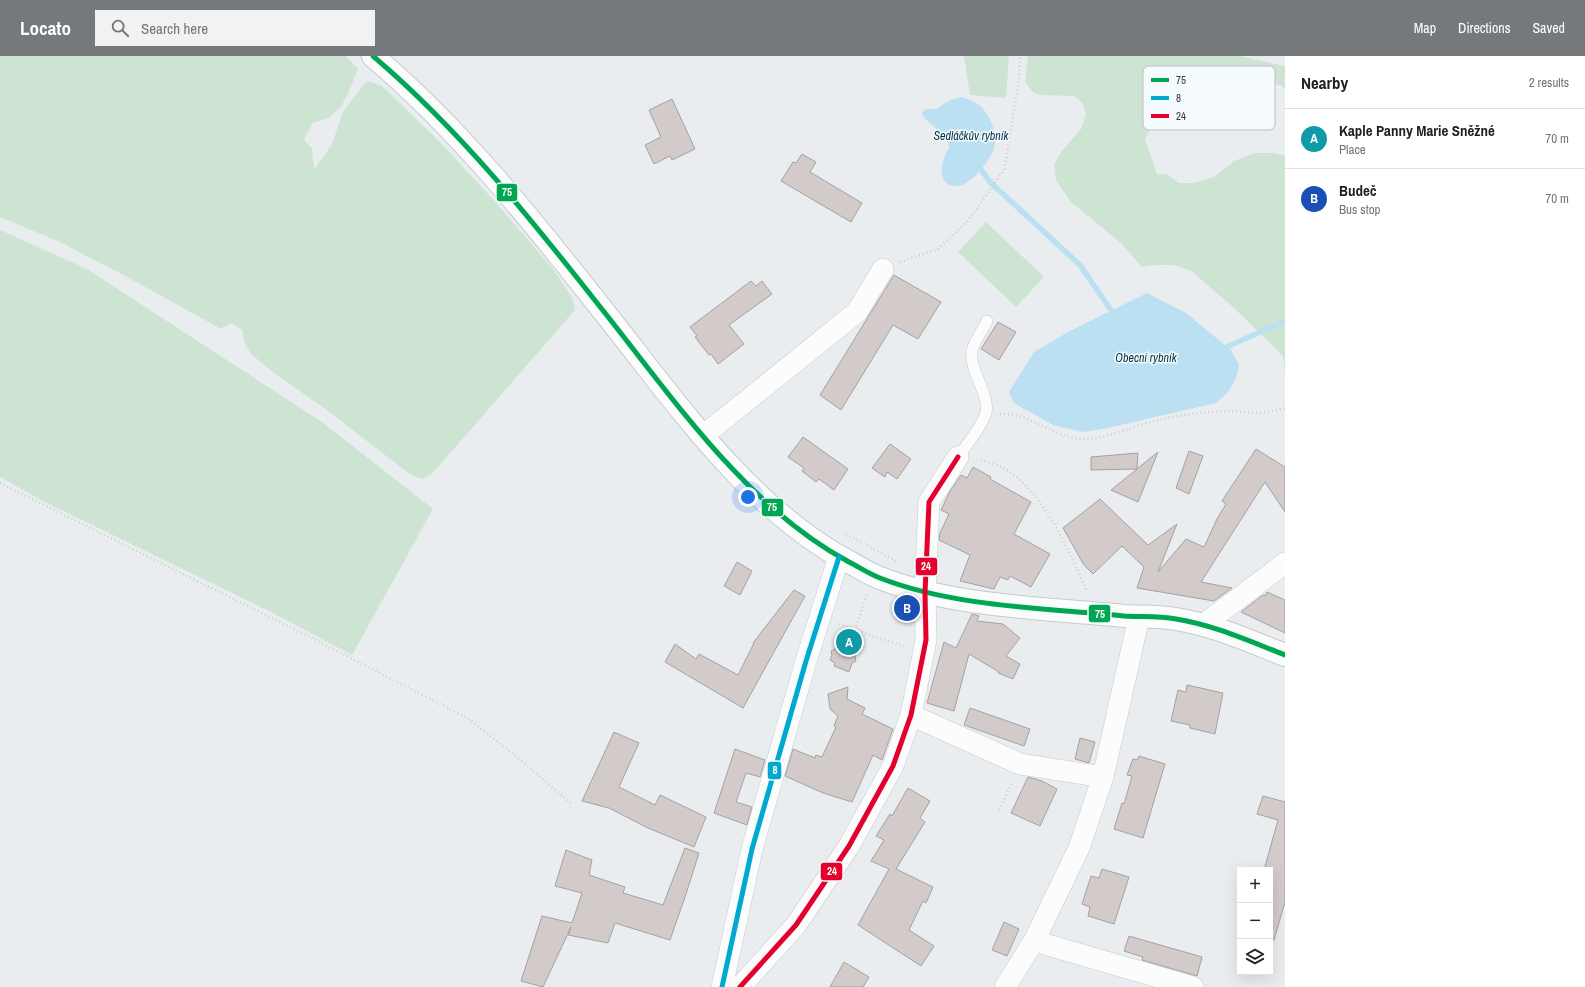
<!DOCTYPE html>
<html lang="en">
<head>
<meta charset="utf-8">
<style>
  body { margin:0; font-family:"Archivo Narrow",sans-serif; background:#f2f2f2; color:#202124 }
  .controls { position:absolute; right:12px; bottom:12px; display:grid; overflow:hidden; border-radius:0px; box-shadow:0 4px 16px #0002 }
  .controls button { width:36px; height:36px; display:grid; place-items:center; padding:0; border:0; border-bottom:1px solid #e0e0e0; background:#fff; color:#202124; font:20px sans-serif }
  .you { position:absolute; left:748px; top:441px; width:14px; height:14px; margin:-10px; border:3px solid #fff; border-radius:50%; background:#1a73e8; box-shadow:0 0 0 6px #1a73e833 }
  .badge { display:grid; place-items:center; width:26px; height:26px; border-radius:50%; background:#76797c; color:#fff; font-size:13px; font-weight:700 }
  .pin { position:absolute; translate:-50% -50%; border:2px solid #fff; box-shadow:0 1px 4px #0006 }
  .list { margin:0; padding:0; list-style:none }
  h2 { display:flex; justify-content:space-between; align-items:center; height:52px; margin:0; padding:0 16px; font-size:17px }
  h2 small { font-size:13px; font-weight:400; color:#757577 }
  .list li { display:grid; grid-template-columns:26px 1fr auto; gap:12px; align-items:center; box-sizing:border-box; height:60px; padding:0 16px; border-top:1px solid #e0e0e0 }
  .list b { display:block; font-size:15px; white-space:nowrap }
  .list p { margin:0; font-size:13px; white-space:nowrap; color:#757577 }
  .list em { font-size:13px; font-style:normal; color:#757577 }
  .icon { flex:none; width:22px; height:22px; fill:none; stroke:currentColor; stroke-width:2; stroke-linecap:round; stroke-linejoin:round }
  .map { position:relative; flex:none; width:1285px; height:931px; overflow:hidden }
  header { display:flex; align-items:center; gap:24px; box-sizing:border-box; height:56px; padding:0 20px; background:#76797c; color:#fff }
  header strong { font-size:19px }
  nav { display:flex; gap:22px; margin-inline-start:auto; font-size:14px }
  .search { width:280px; height:36px; background:#f2f2f2; display:flex; align-items:center; gap:10px; box-sizing:border-box; padding:0 14px; border-radius:0px; color:#757577; font-size:15px }
  main { display:flex }
  aside { flex:1; background:#fff }
  .map>svg:first-child { display:block }
  .green { fill:#cde4d3 }
  .water { fill:#bae0f2 }
  .lines { fill:none; stroke-linecap:round; stroke-linejoin:round }
  .stream { stroke:#bae0f2; stroke-width:5.5 }
  .building { fill:#d3caca; stroke:#a2a2a3 }
  .lane-casing { stroke:#c7cacc; stroke-width:12 }
  .street-casing { stroke:#c7cacc; stroke-width:22 }
  .secondary-casing { stroke:#c7cacc; stroke-width:24 }
  .path { stroke:#cccdcf; stroke-width:2.5; stroke-dasharray:1 3; stroke-linecap:butt }
  .lane { stroke:#fcfcfd; stroke-width:11 }
  .street { stroke:#fcfcfd; stroke-width:21 }
  .secondary { stroke:#fcfcfd; stroke-width:22 }
  .bus-1-casing { stroke:#f5fafe; stroke-width:8 }
  .bus-2-casing { stroke:#f5fafe; stroke-width:8 }
  .bus-3-casing { stroke:#f5fafe; stroke-width:8 }
  .bus-1 { stroke:#00a651; stroke-width:5 }
  .bus-2 { stroke:#00a9ce; stroke-width:5 }
  .bus-3 { stroke:#e4002b; stroke-width:5 }
  .labels { text-anchor:middle; stroke-width:3; stroke-linejoin:round; paint-order:stroke }
  .water-label { font-size:12px; font-style:italic; fill:#043546; stroke:#f5fafe }
  .key { fill:#f5fafe; stroke:#bcc1c4; stroke-width:1 }
  .key-label { font-size:11px; fill:#383b3d }
  .line-badge { stroke:#f5fafe; stroke-width:1.5 }
  .badge-label { font-size:11px; text-anchor:middle; font-weight:bold; fill:#fff }
</style>
</head>
<body>
<header>
<strong>Locato</strong>
<div class="search"><svg class="icon" aria-label="search" viewBox="0 0 24 24"><circle cx="10" cy="10" r="6"/><path d="M15 15l6 6"/></svg>Search here</div>
<nav><a>Map</a><a>Directions</a><a>Saved</a></nav>
</header>
<main>
<div class="map">
<svg width="1285" height="931" viewBox="0 0 1285 931">
  <rect width="100%" height="100%" fill="#eaedf0"/>
  <path class="green" d="M0,0H346L358,13L349,35L341,51L328,62L313,67L307,77L304,84L312,92L314,114L332,88L343,56L363,29L368,25L382,30L440,86L498,149L553,213L573,243L575,254L439,410L430,419L422,423L411,419L324,352L274,317L251,298L245,288L242,274L231,267L221,273L127,221L60,186L0,161Z
    M964,0H1009L1006,42L970,39Z
    M1028,0H1239L1285,10V33L1281,29C1260,27 1225,24 1225,53C1205,61 1187,56 1168,51L1153,67L1145,83L1157,118H1167L1179,127H1195L1214,121L1234,105L1255,97H1275L1285,100V317L1283,300L1233,251L1191,215L1174,209H1154L1142,211L1121,187L1071,146L1056,124L1054,108L1061,96L1081,73L1086,58L1082,47L1074,40L1040,39L1034,37L1025,26Z
    M986,166L1044,221L1016,251L958,196Z
    M0,174L87,213L322,366L433,453L352,599L275,558L45,446L0,421Z"/>
  <path class="water" d="M962,41C979,46 985,52 992,68C994,73 996,81 995,87C995,100 970,131 956,130C934,129 942,103 949,92L947,82L924,62L922,57L925,53H937C945,46 952,43 962,41Z
    M1147,237L1186,257L1231,294L1239,309L1236,322L1228,336L1216,347L1103,373L1083,376L1053,369L1014,347L1009,336L1034,296L1068,276Z"/>
  <g class="lines">
    <path class="stream" d="M977,108L990,126L1080,209L1115,260
      M1222,293L1285,265"/>
  </g>
  <path class="building" d="M672,43L695,93L672,104L670,100L654,108L645,89L661,81L649,54Z
    M802,98L816,106L810,116L862,147L851,166L781,125L793,106L796,107Z
    M894,219L941,246L918,283L893,269L841,354L820,339Z
    M751,225L756,230L762,225L772,238L729,269L744,288L718,308L711,298L709,299L695,281L697,280L690,271Z
    M998,266L1016,276L999,304L981,293Z
    M803,381L848,413L834,434L819,423L816,426L802,415L804,412L788,401Z
    M890,388L911,403L897,423L887,416L885,421L872,412Z
    M1256,393L1285,411V456L1265,426L1201,526L1232,532L1214,545L1137,532L1144,511L1122,490L1093,518L1084,509L1063,472L1100,443L1148,489L1177,468L1158,516L1186,483L1204,491L1217,463L1226,448L1222,445Z
    M1189,395L1203,400L1189,438L1176,432Z
    M1158,396L1138,446L1111,434Z
    M1138,397L1137,413L1091,414V401Z
    M973,411L991,421L990,423L1031,446L1014,478L1050,498L1031,531L1010,520L1008,524L1000,521L994,533L960,525L970,499L939,484L940,477L949,458L941,454L949,437L961,419L967,422Z
    M737,506L752,515L740,539L724,530Z
    M794,534L805,540L743,652L665,606L675,588L696,603L699,598L738,619L754,587H753Z
    M1267,536L1285,544V577L1241,556L1263,539L1265,540Z
    M972,558L979,560L977,565L1003,568L1020,582L1006,600L1020,608L1013,623L998,617L999,616L969,598L954,655L927,647L944,586L956,592Z
    M843,572L863,580L855,601L856,605L852,607L849,616L834,610L835,607L830,604L832,599L831,595L835,593Z
    M1187,629L1223,637L1215,678L1190,672V669L1171,665L1178,634L1186,636Z
    M848,631L847,643L865,652L862,658L893,673L882,704L873,699L852,746L823,737L785,720L793,693L815,702L816,699L822,701L836,671L834,670L838,660L830,653L828,638Z
    M970,652L1030,673L1024,690L964,669Z
    M614,676L639,687L619,731L655,749L660,739L706,761L694,791L648,772L609,752L582,745Z
    M1080,682L1095,686L1089,707L1075,703Z
    M735,693L765,704L760,721L746,717L736,746L752,751L747,769L714,757Z
    M1139,700L1165,708L1143,782L1114,773L1122,747L1124,748L1132,720L1127,719L1133,703L1137,704Z
    M1028,721L1042,725L1057,733L1040,770L1011,757Z
    M908,732L930,745L920,762L925,766L896,813L933,831L926,847L923,845L909,874L934,890L921,910L858,869L889,813L871,805L884,784L876,780L890,758L892,760Z
    M1263,740L1285,746V846L1274,884L1270,883V814H1264L1278,764L1257,758Z
    M685,792L699,797L686,838L670,884L615,867L608,887L568,879L571,871L543,931L521,925L542,860L572,867L582,837L555,830L566,794L592,804L589,819L625,831L623,837L663,849Z
    M1102,813L1129,821L1114,868L1088,860L1090,851L1082,848L1091,820L1099,822Z
    M1004,866L1019,873L1007,900L992,894Z
    M1129,880L1202,901L1197,920L1142,904L1143,901L1124,895Z
    M844,906L869,921L863,931H830Z"/>
  <g class="lines">
    <defs>
      <path id="lane" d="M958,401C966,389 982,371 986,357C990,338 969,315 972,295C974,285 983,274 987,265"/>
      <path id="street" d="M703,380L857,256L883,213
        M1203,569L1285,507
        M911,659L1020,708L1103,721
        M1034,885L1193,931
        M722,931L752,793L806,605L839,501
        M740,931L796,869L849,790L893,710L911,659L926,584L925,537L929,446L958,401
        M1005,931L1034,885L1079,792L1103,721L1139,561"/>
      <path id="secondary" d="M373,0C460,74 531,163 601,252C673,342 746,451 849,506C859,511 869,518 880,522C954,551 1045,552 1124,560C1141,561 1159,560 1176,563C1214,569 1249,585 1285,599"/>
    </defs>
    <use href="#lane" class="lane-casing"/>
    <use href="#street" class="street-casing"/>
    <use href="#secondary" class="secondary-casing"/>
    <path class="path" d="M900,206L938,193L967,166L1004,114L1019,23L1020,0
      M1000,358C1029,356 1052,381 1081,383C1106,384 1131,370 1155,365C1179,359 1206,355 1231,355C1240,355 1249,357 1258,357C1267,357 1276,354 1285,352
      M977,403C985,405 995,408 1003,412C1043,433 1069,496 1087,535
      M0,427L308,580L469,663L523,706L573,749
      M846,478L898,506
      M839,568L878,582L904,590
      M855,574L867,538
      M999,754L1013,725"/>
    <use href="#lane" class="lane"/>
    <use href="#street" class="street"/>
    <use href="#secondary" class="secondary"/>
    <defs>
      <path id="bus-1" d="M373,0C460,74 531,163 601,252C673,342 746,451 849,506C859,511 869,518 880,522C954,551 1045,552 1124,560C1141,561 1159,560 1176,563C1214,569 1249,585 1285,599"/>
      <path id="bus-2" d="M722,931L752,793L806,605L839,501"/>
      <path id="bus-3" d="M740,931L796,869L849,790L893,710L911,659L926,584L925,537L929,446L958,401"/>
    </defs>
    <use href="#bus-1" class="bus-1-casing"/>
    <use href="#bus-2" class="bus-2-casing"/>
    <use href="#bus-3" class="bus-3-casing"/>
    <use href="#bus-1" class="bus-1"/>
    <use href="#bus-2" class="bus-2"/>
    <use href="#bus-3" class="bus-3"/>
  </g>
  <g class="labels">
    <g class="water-label">
      <text x="971" y="84">Sedláčkův rybník</text>
      <text x="1146" y="306">Obecní rybník</text>
    </g>
  </g>
  <rect x="1143" y="10" width="132" height="64" rx="6" class="key"/>
  <rect x="1151" y="22" width="18" height="4" fill="#00a651"/>
  <rect x="1151" y="40" width="18" height="4" fill="#00a9ce"/>
  <rect x="1151" y="58" width="18" height="4" fill="#e4002b"/>
  <g class="key-label">
    <text x="1176" y="28">75</text>
    <text x="1176" y="46">8</text>
    <text x="1176" y="64">24</text>
  </g>
  <g class="line-badge">
    <rect x="496" y="127" width="22" height="19" rx="4" fill="#00a651"/>
    <rect x="761" y="442" width="23" height="19" rx="4" fill="#00a651"/>
    <rect x="915" y="501" width="23" height="19" rx="4" fill="#e4002b"/>
    <rect x="1088" y="548" width="23" height="19" rx="4" fill="#00a651"/>
    <rect x="767" y="705" width="15" height="19" rx="4" fill="#00a9ce"/>
    <rect x="820" y="806" width="23" height="19" rx="4" fill="#e4002b"/>
  </g>
  <g class="badge-label">
    <text x="507" y="140">75</text>
    <text x="772" y="455">75</text>
    <text x="926" y="514">24</text>
    <text x="1100" y="562">75</text>
    <text x="775" y="718">8</text>
    <text x="832" y="819">24</text>
  </g>
</svg>
<div class="controls">
<button>+</button>
<button>−</button>
<button><svg class="icon" aria-label="layers" viewBox="0 0 24 24"><path d="M12 4l9 5-9 5-9-5zM3 14l9 5 9-5"/></svg></button>
</div>
<div class="you"></div>
<div class="pin badge" style="left:849px;top:586px;background:#0f9aa8">A</div>
<div class="pin badge" style="left:907px;top:552px;background:#1a4fb4">B</div>
</div>
<aside>
<h2>Nearby<small>2 results</small></h2>
<ul class="list">
<li><span class="badge" style="background:#0f9aa8">A</span><div><b>Kaple Panny Marie Sněžné</b><p>Place</p></div><em>70 m</em></li>
<li><span class="badge" style="background:#1a4fb4">B</span><div><b>Budeč</b><p>Bus stop</p></div><em>70 m</em></li>
</ul>
</aside>
</main>
</body>
</html>
